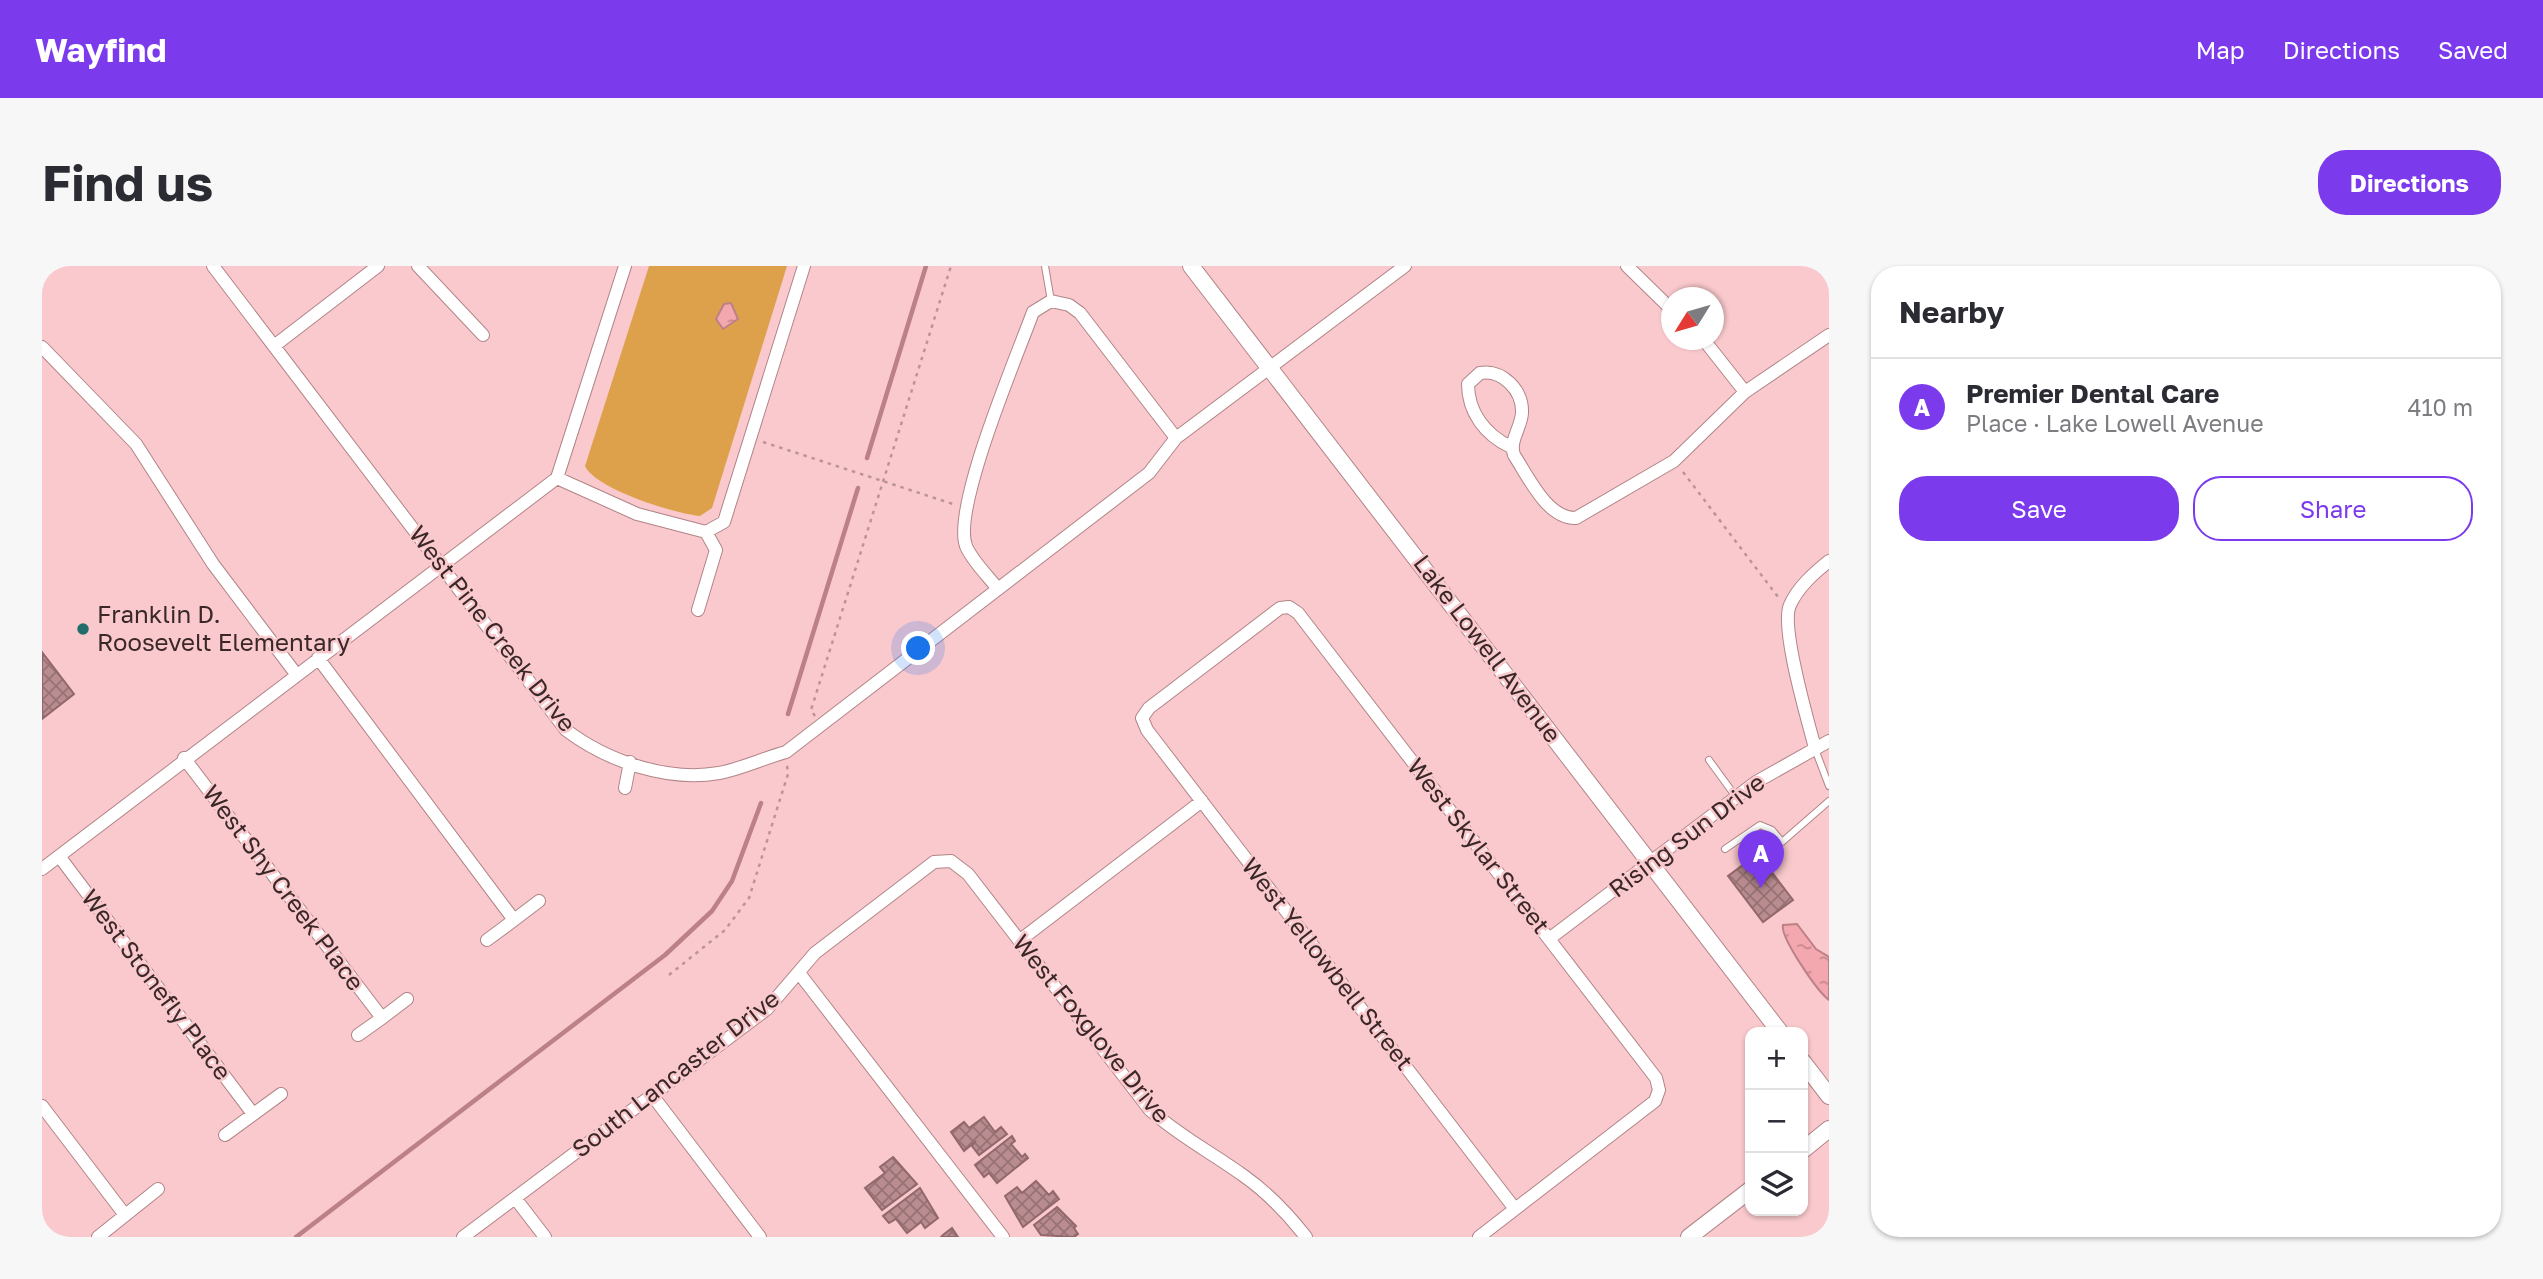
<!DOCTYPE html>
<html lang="en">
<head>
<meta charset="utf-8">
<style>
  body { margin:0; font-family:"Golos Text",sans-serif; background:#f7f7f7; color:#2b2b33 }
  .controls { position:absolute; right:21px; bottom:21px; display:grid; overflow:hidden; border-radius:14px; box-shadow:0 2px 5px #0004 }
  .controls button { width:63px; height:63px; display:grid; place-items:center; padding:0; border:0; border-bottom:2px solid #e1e1e2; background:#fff; color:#2b2b33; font:35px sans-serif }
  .compass { position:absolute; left:1619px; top:21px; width:63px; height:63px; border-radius:50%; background:#fff; box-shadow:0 2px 5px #0004; rotate:233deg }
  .you { position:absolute; left:877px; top:383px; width:24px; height:24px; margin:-18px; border:5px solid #fff; border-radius:50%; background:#1a73e8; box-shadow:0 0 0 10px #1a73e833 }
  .badge { display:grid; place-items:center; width:46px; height:46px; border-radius:50%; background:#7c3aed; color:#fff; font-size:23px; font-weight:700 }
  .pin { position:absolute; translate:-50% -58px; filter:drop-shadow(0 2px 4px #0008) }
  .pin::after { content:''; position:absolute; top:37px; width:24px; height:21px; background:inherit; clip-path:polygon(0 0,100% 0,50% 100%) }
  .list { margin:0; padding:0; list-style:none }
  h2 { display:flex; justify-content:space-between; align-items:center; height:91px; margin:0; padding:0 28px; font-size:30px }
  h2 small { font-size:23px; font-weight:400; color:#7c7c81 }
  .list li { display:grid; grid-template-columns:46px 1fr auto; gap:21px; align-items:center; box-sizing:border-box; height:98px; padding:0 28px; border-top:2px solid #e1e1e2 }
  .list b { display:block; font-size:26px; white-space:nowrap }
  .list p { margin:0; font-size:23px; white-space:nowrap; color:#7c7c81 }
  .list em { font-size:23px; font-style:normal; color:#7c7c81 }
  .actions { display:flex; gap:14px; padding:21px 28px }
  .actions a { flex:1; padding:16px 0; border:2px solid #7c3aed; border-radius:28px; text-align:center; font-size:24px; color:#7c3aed }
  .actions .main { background:#7c3aed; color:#fff }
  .icon { flex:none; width:38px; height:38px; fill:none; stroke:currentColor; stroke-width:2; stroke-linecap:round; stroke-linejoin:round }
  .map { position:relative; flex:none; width:1787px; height:971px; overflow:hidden; border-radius:28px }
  header { display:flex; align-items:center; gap:42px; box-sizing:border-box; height:98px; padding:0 35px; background:#7c3aed; color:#fff }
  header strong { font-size:33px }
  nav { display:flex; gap:38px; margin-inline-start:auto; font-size:24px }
  .intro { display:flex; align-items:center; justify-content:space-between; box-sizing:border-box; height:168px; padding:0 42px }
  h1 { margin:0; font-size:49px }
  .button { padding:18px 32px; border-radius:28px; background:#7c3aed; color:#fff; font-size:24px; font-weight:700 }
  main { display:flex; gap:42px; padding:0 42px }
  aside { flex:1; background:#fff; border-radius:28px; box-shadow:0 2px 5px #0004 }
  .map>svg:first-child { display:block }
  .green { fill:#dda14c }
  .water { fill:url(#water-ripples); stroke:#bc8186; stroke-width:2 }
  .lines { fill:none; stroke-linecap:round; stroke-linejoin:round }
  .stream { stroke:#bc8186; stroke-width:4.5 }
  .building { fill:url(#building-cross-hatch); stroke:#93686c; stroke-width:2 }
  .lane-casing { stroke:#b18488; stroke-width:8 }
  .street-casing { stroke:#b18488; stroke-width:14 }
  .secondary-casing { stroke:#b18488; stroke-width:18 }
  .path { stroke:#bb9497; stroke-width:2.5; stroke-dasharray:3.5 5; stroke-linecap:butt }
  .lane { stroke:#fff; stroke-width:6 }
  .street { stroke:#fff; stroke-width:12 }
  .secondary { stroke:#fff; stroke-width:16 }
  .poi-dot { fill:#226d6c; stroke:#fac9cd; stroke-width:2.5 }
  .labels { text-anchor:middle; stroke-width:5; stroke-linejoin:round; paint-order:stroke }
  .poi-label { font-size:24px; fill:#3a2829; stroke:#fac9cd; text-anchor:start }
  .street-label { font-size:24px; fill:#3a2829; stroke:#fac9cd }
</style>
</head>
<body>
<header>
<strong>Wayfind</strong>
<nav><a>Map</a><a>Directions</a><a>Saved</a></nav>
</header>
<div class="intro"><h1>Find us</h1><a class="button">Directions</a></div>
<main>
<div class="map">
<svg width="1787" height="971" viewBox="0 0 1787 971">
  <defs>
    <pattern id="water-ripples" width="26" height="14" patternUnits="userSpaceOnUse" patternTransform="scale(1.75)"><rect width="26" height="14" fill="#f3a7ae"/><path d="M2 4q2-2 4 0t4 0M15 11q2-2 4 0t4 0" fill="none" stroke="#c6888e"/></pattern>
    <pattern id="building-cross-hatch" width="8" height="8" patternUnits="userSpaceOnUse" patternTransform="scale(1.75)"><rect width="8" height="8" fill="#b98c90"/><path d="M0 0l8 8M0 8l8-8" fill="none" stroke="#977276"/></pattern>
  </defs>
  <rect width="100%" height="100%" fill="#fac9cd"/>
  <path class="green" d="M607,0H745L670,242L658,250C634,248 553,223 543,200Z"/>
  <path class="water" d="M689,37L696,53L681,63L674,53L682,38Z
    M1755,658L1774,683L1787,691V734C1775,725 1738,671 1741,659Z"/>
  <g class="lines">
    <path class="stream" d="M825,192L884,0
      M746,448L816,222
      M254,971L623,689L670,645L690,615L719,537"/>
  </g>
  <path class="building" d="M0,386L32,428L0,453Z
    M1716,588L1751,634L1721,656L1686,610Z
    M942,851L953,866L959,861L965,868L937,889L930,880L934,875L922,885L909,866L922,856L927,862Z
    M970,870L973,875L969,878L980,891L983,888L986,892L955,917L947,907L942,911L933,899Z
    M851,891L875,918L840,944L823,922L843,907L838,901Z
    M994,915L1007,929L1011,925L1017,933L981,961L963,930L975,921L980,927Z
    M878,922L896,952L883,962L879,956L865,967L854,953L847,957L841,950Z
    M1015,941L1034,960L1032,962L1036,968L1032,971L999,969L992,959Z
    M910,962L916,971H899L901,969Z"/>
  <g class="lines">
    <defs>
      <path id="lane" d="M1003,0L1009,35
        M1773,483L1787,520
        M1667,494L1694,531
        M1683,583L1718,559L1730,564L1740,576L1787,535"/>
      <path id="street" d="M171,0L524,464C565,495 625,516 677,507C699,503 722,492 744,486L1107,207L1134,172L1363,0
        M376,0L441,69
        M1585,0L1630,44
        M1662,74L1703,126
        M232,80L336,0
        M0,81L94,178L171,298L254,408
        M1469,181C1443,169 1426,146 1426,118L1438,107C1460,103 1481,124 1480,147C1479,162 1467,175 1472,189C1486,210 1505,253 1534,252L1632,195L1703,126L1787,69
        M515,212L595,248L664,266L682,256L762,0
        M956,323C947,311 930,295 924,280C910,242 975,90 991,46L1009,35L1027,39L1038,47L1134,172
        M656,344L674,284L664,266
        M276,392L472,654L445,674
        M1773,482C1766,455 1738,361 1748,339C1756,321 1772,307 1787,295
        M142,492L340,752L316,769
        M583,522L588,496
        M17,590L211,848
        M0,603L515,212L583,0
        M472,654L497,635
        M1507,673L1714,516L1787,475
        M977,675L1160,535
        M757,707L961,971
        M340,752L365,733
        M610,829L718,971
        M0,840L83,949
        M183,869L239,828
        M473,932L503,971
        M56,971L116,923
        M421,971L725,743L773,687L892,596L909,595L926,608L1108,844C1140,872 1169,886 1202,910C1226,927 1246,948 1264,971
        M1437,971L1613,835L1617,824L1614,812L1256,347L1247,341L1238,342L1107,442L1100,452L1105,464L1473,943"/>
      <path id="secondary" d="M1149,0L1738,766
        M1761,796L1787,830
        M1761,884L1787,863
        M1647,971L1708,924"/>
    </defs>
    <use href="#lane" class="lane-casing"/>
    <use href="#street" class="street-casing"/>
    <use href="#secondary" class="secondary-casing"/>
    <path class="path" d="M721,176L911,238
      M1641,206L1736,331
      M773,450L769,444L909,0
      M627,709L683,664L707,632L746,508L745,499"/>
    <use href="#lane" class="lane"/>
    <use href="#street" class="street"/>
    <use href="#secondary" class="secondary"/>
  </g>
  <circle class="poi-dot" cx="41" cy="363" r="7"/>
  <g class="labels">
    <g class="poi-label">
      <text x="55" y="357">Franklin D.<tspan x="55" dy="28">Roosevelt Elementary</tspan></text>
    </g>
    <g class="street-label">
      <text transform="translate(450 363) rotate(52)" y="8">West Pine Creek Drive</text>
      <text transform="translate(1445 383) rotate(53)" y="8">Lake Lowell Avenue</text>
      <text transform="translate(1645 570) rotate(-37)" y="8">Rising Sun Drive</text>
      <text transform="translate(1436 580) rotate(52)" y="8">West Skylar Street</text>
      <text transform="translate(241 622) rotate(53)" y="8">West Shy Creek Place</text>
      <text transform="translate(1285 698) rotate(52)" y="8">West Yellowbell Street</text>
      <text transform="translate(114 719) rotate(53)" y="8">West Stonefly Place</text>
      <text transform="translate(1049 763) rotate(51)" y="8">West Foxglove Drive</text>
      <text transform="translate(634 808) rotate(-38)" y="8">South Lancaster Drive</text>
    </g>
  </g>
</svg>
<div class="controls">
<button>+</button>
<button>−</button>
<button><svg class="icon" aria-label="layers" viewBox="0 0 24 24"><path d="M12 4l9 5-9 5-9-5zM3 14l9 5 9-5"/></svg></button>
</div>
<svg class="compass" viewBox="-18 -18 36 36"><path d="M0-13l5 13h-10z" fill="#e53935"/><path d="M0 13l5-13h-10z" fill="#7c7c81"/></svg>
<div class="you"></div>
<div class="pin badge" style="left:1719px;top:622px">A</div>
</div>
<aside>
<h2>Nearby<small></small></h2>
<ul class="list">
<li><span class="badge">A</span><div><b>Premier Dental Care</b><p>Place · Lake Lowell Avenue</p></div><em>410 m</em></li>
</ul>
<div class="actions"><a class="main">Save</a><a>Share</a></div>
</aside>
</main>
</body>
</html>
